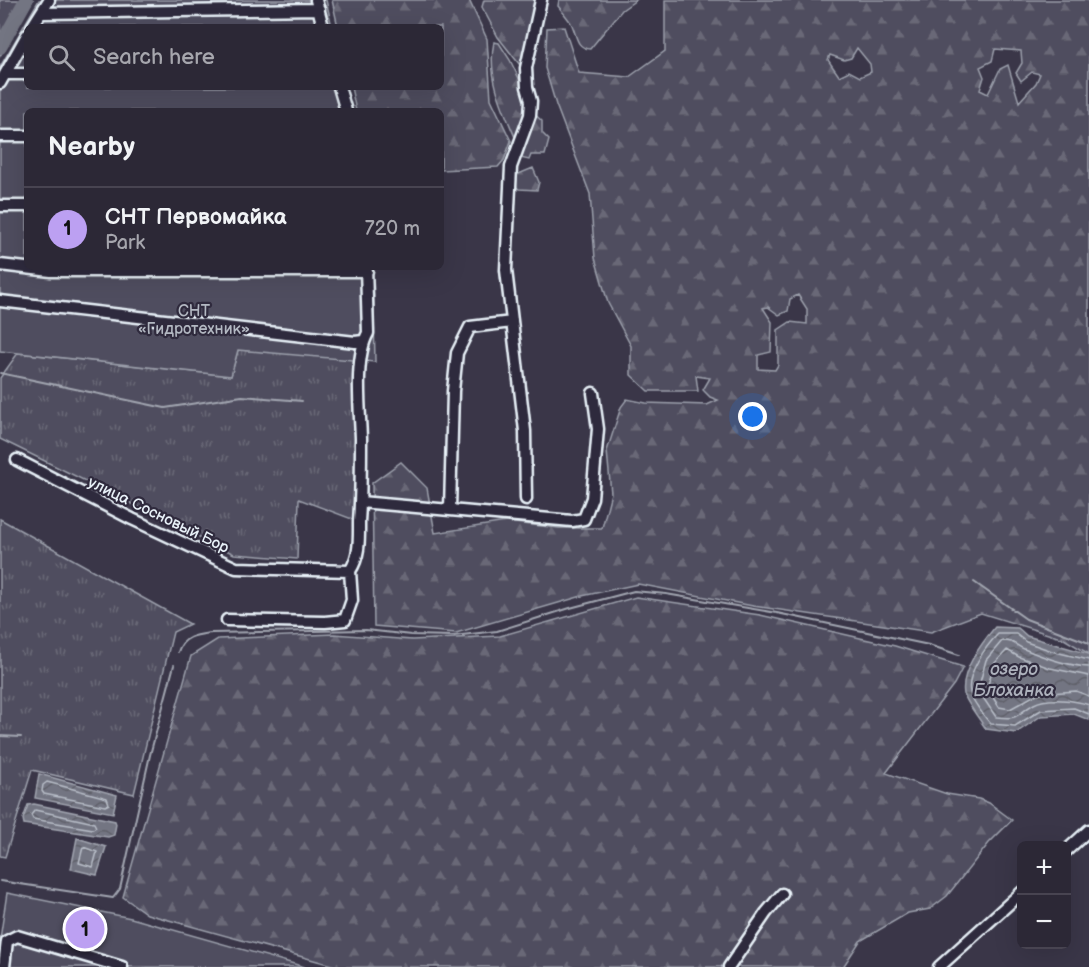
<!DOCTYPE html>
<html lang="en">
<head>
<meta charset="utf-8">
<style>
  body { margin:0; font-family:"Balsamiq Sans",sans-serif; background:#34303e; color:#f1f3f6 }
  .controls { position:absolute; right:18px; bottom:18px; display:grid; overflow:hidden; border-radius:9px; box-shadow:0 6px 24px #0002 }
  .controls button { width:54px; height:54px; display:grid; place-items:center; padding:0; border:0; border-bottom:2px solid #484451; background:#2c2836; color:#f1f3f6; font:30px sans-serif }
  .you { position:absolute; left:753px; top:417px; width:21px; height:21px; margin:-15px; border:4px solid #fff; border-radius:50%; background:#1a73e8; box-shadow:0 0 0 9px #1a73e833 }
  .badge { display:grid; place-items:center; width:39px; height:39px; border-radius:50%; background:#bca0f2; color:#111; font-size:20px; font-weight:700 }
  .pin { position:absolute; translate:-50% -50%; border:3px solid #fff; box-shadow:0 2px 6px #0006 }
  .list { margin:0; padding:0; list-style:none }
  h2 { display:flex; justify-content:space-between; align-items:center; height:78px; margin:0; padding:0 24px; font-size:26px }
  h2 small { font-size:20px; font-weight:400; color:#a6a6ad }
  .list li { display:grid; grid-template-columns:39px 1fr auto; gap:18px; align-items:center; box-sizing:border-box; height:84px; padding:0 24px; border-top:2px solid #484451 }
  .list b { display:block; font-size:22px; white-space:nowrap }
  .list p { margin:0; font-size:20px; white-space:nowrap; color:#a6a6ad }
  .list em { font-size:20px; font-style:normal; color:#a6a6ad }
  .icon { flex:none; width:33px; height:33px; fill:none; stroke:currentColor; stroke-width:2; stroke-linecap:round; stroke-linejoin:round }
  .map { position:relative; flex:none; width:1089px; height:967px; overflow:hidden }
  .search { position:absolute; background:#2c2836; box-shadow:0 6px 24px #0002; left:24px; top:24px; width:420px; height:66px; display:flex; align-items:center; gap:15px; box-sizing:border-box; padding:0 21px; border-radius:9px; color:#a6a6ad; font-size:22px }
  .panel { position:absolute; background:#2c2836; box-shadow:0 6px 24px #0002; left:24px; top:108px; width:420px; height:162px; border-radius:9px }
  .map>svg:first-child { display:block }
  .grass { fill:url(#grass-tufts); stroke:#9ca0ac; stroke-width:1.5 }
  .forest { fill:url(#forest-firs); stroke:#9ca0ac; stroke-width:1.5; fill-rule:evenodd }
  .garden { fill:#504e5f; stroke:#9ca0ac; stroke-width:1.5 }
  .water { fill:url(#water-waves); stroke:#a2a6b1; stroke-width:1.5 }
  .lines { fill:none; stroke-linecap:round; stroke-linejoin:round }
  .shore { stroke:#b9bfc9; stroke-width:1.5 }
  .stream { stroke:#a2a6b1; stroke-width:2 }
  .river { stroke:#737482; stroke-width:14 }
  .minor-casing { stroke:#e8f1f8; stroke-width:15 }
  .minor { stroke:#2f2a3d; stroke-width:10 }
  .labels { text-anchor:middle; stroke-width:4.5; stroke-linejoin:round; paint-order:stroke }
  .park-label { font-size:16px; fill:#b3b8c2; stroke:#2f2a3d }
  .street-label { font-size:16px; fill:#e8f1f8; stroke:#2f2a3d }
  .water-label { font-size:18px; font-style:italic; fill:#aeb2bd; stroke:#2f2a3d }
</style>
</head>
<body>
<div class="map">
<svg width="1089" height="967" viewBox="0 0 1089 967">
  <defs>
    <pattern id="grass-tufts" width="24" height="20" patternUnits="userSpaceOnUse" patternTransform="scale(1.5)"><rect width="24" height="20" fill="#504e5f"/><path d="M3 7l-1-3M5 7V3M7 7l1-3M15 17l-1-3M17 17v-4M19 17l1-3" fill="none" stroke="#696877"/></pattern>
    <pattern id="forest-firs" width="22" height="20" patternUnits="userSpaceOnUse" patternTransform="scale(1.5)"><rect width="22" height="20" fill="#504e5f"/><path d="M5 1l3.5 6h-7zM16 11l3.5 6h-7z" fill="#696877"/></pattern>
    <pattern id="water-waves" width="16" height="10" patternUnits="userSpaceOnUse" patternTransform="scale(1.5)"><rect width="16" height="10" fill="#737482"/><path d="M0 5q4-4 8 0t8 0" fill="none" stroke="#5f6069"/></pattern>
  </defs>
  <rect width="100%" height="100%" fill="#3a3648"/>
  <filter id="ink" filterUnits="userSpaceOnUse"><feTurbulence type="fractalNoise" baseFrequency=".0167" numOctaves="2"/><feDisplacementMap in="SourceGraphic" scale="12" xChannelSelector="R" yChannelSelector="G"/><feConvolveMatrix kernelMatrix="1 2 1 2 8 2 1 2 1" color-interpolation-filters="sRGB"/></filter>
  <g filter="url(#ink)">
    <path class="grass" d="M238,350L356,358L357,521L299,499L297,559L234,554L0,439V378L18,353L231,376Z
      M0,519L190,624L173,632L134,794L32,770L5,857L0,856Z"/>
    <path class="forest" d="M332,0H469L487,39L491,99L511,141L504,160L498,167L441,170V111H356L351,87H441V27H338Z
      M484,0H538L524,61L520,65L498,37L482,7Z
      M559,0H636L622,10L590,49C575,48 577,34 571,23C567,17 562,11 558,6Z
      M665,0H1089V654L1064,639L981,613L931,632L753,606L638,584L582,596L456,633L374,626L372,483L401,462L427,488L435,533L506,522L559,528H602L611,493L607,451L621,407L627,399L646,403L707,405L718,400L710,397L703,390L710,378L696,376L698,391H648L631,375V346L608,303L595,258L590,194L556,105L545,68L547,28L564,27L579,73L629,77L665,51ZM857,48L870,64L871,72L860,77L849,71L839,76L828,60L830,55L844,60L851,58ZM995,49L1021,51L1022,63L1016,73L1021,81L1032,72L1040,74L1036,83L1019,102L1008,65L1000,69L988,94L980,90L984,77L980,67L992,61ZM798,295L807,309V324L790,322L778,330V365L775,370L758,369V355L771,352L772,322L763,308L768,307L779,315L788,311L790,299Z
      M494,42L499,43L510,60L524,89L529,109L542,121V133L549,140L545,155H531L529,160L520,158V142L515,137C502,107 487,75 494,42Z
      M533,168L539,182L537,190L519,189L514,185L516,175Z
      M636,597L760,615L895,646L963,667L954,684L886,773L947,794L979,799L989,803L1012,820L989,843L947,896L930,909L908,913L860,941L843,967H339L147,914L123,897L191,656L218,639L334,634L412,640L500,636Z"/>
    <path class="garden" d="M0,0H33L0,56Z
      M39,0H326L332,27H27V87H345L351,111H27V267H373L375,362L238,350L231,376L0,351V67Z
      M7,893L131,918L305,967H0V939Z"/>
    <path class="water" d="M995,627L1018,628L1027,636L1089,654V720L1074,714L1041,716L1016,733L986,729C981,721 966,702 964,694C960,671 982,643 995,627Z
      M39,774L117,795L113,813L35,798Z
      M34,804L115,821L116,824L114,835L108,837L24,824L23,819L28,805Z
      M77,838L106,847L97,875L71,869Z"/>
    <g class="lines">
      <path class="shore" d="M1089,660L1055,652L1026,642L1016,634H998C986,646 966,674 970,692C971,699 986,719 991,724L1015,726L1041,710L1074,708L1089,714
        M1089,667C1068,666 1043,657 1024,649C1014,645 1015,641 1002,641L986,660L978,690L996,717C1020,720 1015,715 1034,704C1047,697 1076,700 1089,705
        M1089,676L1050,668L1019,657L1007,650L994,664L987,688L999,707L1010,709L1037,694L1076,691L1089,696
        M47,782L107,798L109,804L105,806L44,794L42,791L43,785Z
        M35,810L94,823L96,827L93,829L33,819L31,815Z
        M83,847L97,852L93,867L79,863Z"/>
      <path class="stream" d="M0,373L165,408L242,396L302,401
        M974,582L1026,619L1089,643
        M178,652C183,636 197,635 211,633L366,630L411,635L453,636L497,631L570,608L634,591L666,594L777,613L929,645L959,655
        M0,736L21,737
        M0,881L113,898L120,889L150,755L174,665"/>
      <path class="river" d="M0,47L26,0"/>
      <defs>
        <path id="minor" d="M316,0L323,27
          M42,13L319,9
          M32,27L49,0
          M5,74H27
          M0,83L27,35
          M339,87L346,111
          M0,136H27
          M0,206H27
          M0,265L51,271H367
          M0,301L355,342L363,341
          M17,460L132,519L236,568L350,571
          M526,499L525,431L506,270L511,167L530,115L531,101L527,87L526,68L541,0
          M360,502L450,510L453,391L457,353L470,327L512,322
          M450,510L572,521L584,519L592,498L598,429L593,393
          M350,571C360,556 359,539 359,522C361,494 361,466 361,438C360,409 354,358 368,333L366,267
          M227,620L325,622L345,620L352,600L350,571
          M1066,851L1089,830
          M4,967L7,941L17,936L122,967
          M729,967L766,913L782,894
          M939,967L1022,892"/>
      </defs>
      <use href="#minor" class="minor-casing"/>
      <use href="#minor" class="minor"/>
    </g>
  </g>
  <g class="labels">
    <g class="park-label">
      <text x="194" y="316">СНТ<tspan x="194" dy="18">«Гидротехник»</tspan></text>
    </g>
    <g class="street-label">
      <text transform="translate(159 514) rotate(26)" y="6">улица Сосновый Бор</text>
    </g>
    <g class="water-label">
      <text x="1014" y="675">озеро<tspan x="1014" dy="21">Блоханка</tspan></text>
    </g>
  </g>
</svg>
<div class="controls">
<button>+</button>
<button>−</button>
</div>
<div class="you"></div>
<div class="pin badge" style="left:85px;top:929px">1</div>
<div class="search"><svg class="icon" aria-label="search" viewBox="0 0 24 24"><circle cx="10" cy="10" r="6"/><path d="M15 15l6 6"/></svg>Search here</div>
<section class="panel">
<h2>Nearby<small></small></h2>
<ul class="list">
<li><span class="badge">1</span><div><b>СНТ Первомайка</b><p>Park</p></div><em>720 m</em></li>
</ul>
</section>
</div>
</body>
</html>
